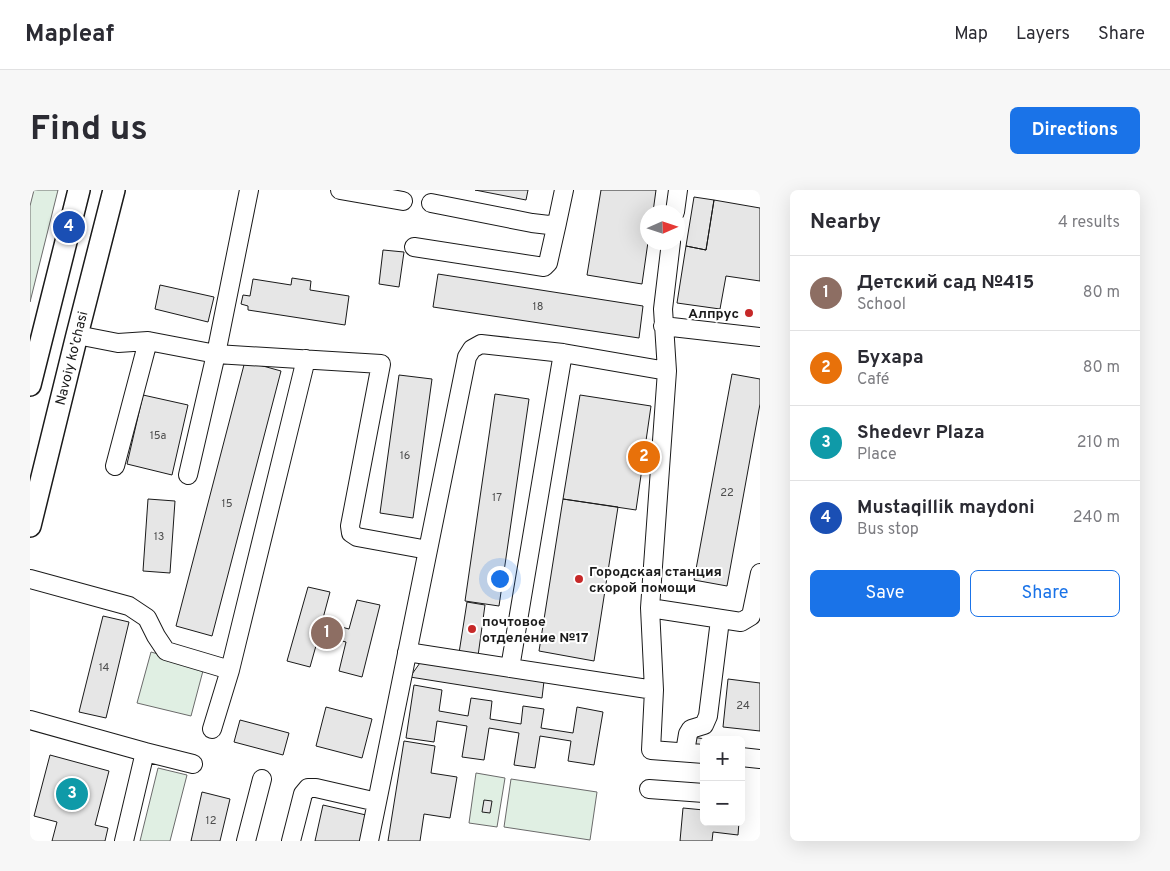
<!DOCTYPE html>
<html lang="en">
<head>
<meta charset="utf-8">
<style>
  body { margin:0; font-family:Overpass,sans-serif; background:#f7f7f7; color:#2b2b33 }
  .controls { position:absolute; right:15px; bottom:15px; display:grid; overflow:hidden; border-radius:8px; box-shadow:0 5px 20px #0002 }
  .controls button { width:45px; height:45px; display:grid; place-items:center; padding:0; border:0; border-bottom:1px solid #e1e1e2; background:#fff; color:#2b2b33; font:25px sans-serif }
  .compass { position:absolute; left:610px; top:15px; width:45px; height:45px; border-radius:50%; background:#fff; box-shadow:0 5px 20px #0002; rotate:87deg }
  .you { position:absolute; left:469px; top:388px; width:18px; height:18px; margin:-12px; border:4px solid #fff; border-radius:50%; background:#1a73e8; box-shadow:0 0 0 8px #1a73e833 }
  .badge { display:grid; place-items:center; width:32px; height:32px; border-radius:50%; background:#1a73e8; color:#fff; font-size:16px; font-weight:700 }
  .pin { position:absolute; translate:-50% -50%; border:2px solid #fff; box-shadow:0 1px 5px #0006 }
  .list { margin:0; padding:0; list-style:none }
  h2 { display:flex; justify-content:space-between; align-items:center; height:65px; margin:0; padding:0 20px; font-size:21px }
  h2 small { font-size:16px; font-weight:400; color:#7c7c81 }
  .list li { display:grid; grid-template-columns:32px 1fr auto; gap:15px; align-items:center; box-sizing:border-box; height:75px; padding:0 20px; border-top:1px solid #e1e1e2 }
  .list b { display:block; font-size:19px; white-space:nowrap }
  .list p { margin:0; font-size:16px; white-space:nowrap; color:#7c7c81 }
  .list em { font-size:16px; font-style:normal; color:#7c7c81 }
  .actions { display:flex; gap:10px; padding:15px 20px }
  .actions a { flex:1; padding:11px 0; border:1px solid #1a73e8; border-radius:8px; text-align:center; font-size:18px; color:#1a73e8 }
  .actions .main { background:#1a73e8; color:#fff }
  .map { position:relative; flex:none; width:730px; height:651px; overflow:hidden; border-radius:8px }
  header { display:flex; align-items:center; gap:30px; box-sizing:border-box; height:70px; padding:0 25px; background:#fff; border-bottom:1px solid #e1e1e2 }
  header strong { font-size:24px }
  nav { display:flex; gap:28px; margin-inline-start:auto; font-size:18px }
  .intro { display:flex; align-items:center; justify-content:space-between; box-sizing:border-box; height:120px; padding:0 30px }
  h1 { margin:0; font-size:35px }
  .button { padding:12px 22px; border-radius:8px; background:#1a73e8; color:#fff; font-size:18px; font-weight:700 }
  main { display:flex; gap:30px; padding:0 30px }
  aside { flex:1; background:#fff; border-radius:8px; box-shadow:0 5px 20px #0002 }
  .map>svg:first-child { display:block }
  .green { fill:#e0efe3; stroke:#6a6a6a }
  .building { fill:#e6e6e6; stroke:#1a1a1a }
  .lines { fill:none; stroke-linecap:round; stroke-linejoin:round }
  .minor-casing { stroke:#1a1a1a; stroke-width:20 }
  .major-casing { stroke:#1a1a1a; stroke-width:24 }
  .minor { stroke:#fff; stroke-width:18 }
  .major { stroke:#fff; stroke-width:21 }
  .poi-dot { fill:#c62828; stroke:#fff; stroke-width:2 }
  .labels { text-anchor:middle; stroke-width:4; stroke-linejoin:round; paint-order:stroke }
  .number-label { font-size:11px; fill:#4d4d4d }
  .poi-label { font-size:14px; font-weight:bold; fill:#1a1a1a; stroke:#fff; text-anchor:start }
  .street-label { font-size:14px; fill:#1a1a1a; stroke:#fff }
</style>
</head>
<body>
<header>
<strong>Mapleaf</strong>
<nav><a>Map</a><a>Layers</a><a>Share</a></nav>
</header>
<div class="intro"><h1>Find us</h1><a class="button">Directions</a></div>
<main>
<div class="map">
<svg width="730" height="651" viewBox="0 0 730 651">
  <rect width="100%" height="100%" fill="#fff"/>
  <path class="green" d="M4,0H28L0,112V16Z
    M121,462L174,477L161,526L107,513Z
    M128,578L157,585L140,651H110Z
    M446,583L475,588L467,637L439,633Z
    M481,589L567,602L560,650L474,637Z"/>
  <path class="building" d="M445,0H498L496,10Z
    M571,0H626L623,22H618V52L612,94L557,85Z
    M664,7L684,10L676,60L656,56Z
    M684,10L730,18V91L696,86L690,119L647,113L656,56L676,60Z
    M353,60L374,62L369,97L349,94Z
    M408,84L613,116L609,148L403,117Z
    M262,88L281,91L280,100L319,106L315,135L218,120V116L211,114L213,105L220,106L223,89L261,95Z
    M130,95L184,107L178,132L125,119Z
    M215,171L251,181L182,446L146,436Z
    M702,184L730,189V214L697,396L664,390Z
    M369,185L402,189L383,328L350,323Z
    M465,204L499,209L469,416L435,411Z
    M113,205L158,215L142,285L97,274Z
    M550,205L621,216L606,320L533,309Z
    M118,309L145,311L140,383L113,381Z
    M533,309L588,317L564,471L509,461Z
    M278,397L300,402L292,432L319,439L327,410L350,415L332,487L309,481L316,452L289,445L280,477L257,471Z
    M437,412L455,415L448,466L429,463Z
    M73,426L99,432L76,528L49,522Z
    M392,470L514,491L512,508L380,487Z
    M698,489L730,493V541L693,537Z
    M384,495L412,500L409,521L438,526L441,508L462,511L460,529L491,534L493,516L514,519L511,538L543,543L547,517L573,522L564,575L538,571L541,551L510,546L505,578L484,575L489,543L459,538L454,570L432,567L437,536L407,531L404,552L376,548Z
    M296,517L342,529L332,568L286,556Z
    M210,530L259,543L253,565L204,552Z
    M662,547L682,550H674V558L662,557Z
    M374,551L405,556L401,583L427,587L420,628L394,624L390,651H358Z
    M20,565L79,581L65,635L78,638L75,651H22L27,632L4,626Z
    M172,602L200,609L190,651H161Z
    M454,610L462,611L460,623L452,622Z
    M293,615L336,625L330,651H285Z
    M653,618L674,620V632H709L708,645L683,642L682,651H650Z"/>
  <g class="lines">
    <defs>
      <path id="minor" d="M310,0L373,11
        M401,13L502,33L519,35L527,33L534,0
        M645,22L648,0
        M641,52L633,119L637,181L620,418L624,500L621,560L674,564
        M384,57L514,77L518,73L527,33
        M633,136L730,147
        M47,145L88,153L118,151L186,164L351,174L320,336L321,343L327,347L398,360
        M85,276L118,151
        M158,285L186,164L219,0
        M0,389L99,416L117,428L126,446L136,461L200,480L276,169
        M620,418L711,432L721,426L730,383
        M377,462L624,500
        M480,478L533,163
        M0,530L115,562L94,651
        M182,539L200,480
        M115,562L163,574
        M655,562L658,544L661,539L674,535L678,526L690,430
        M711,567L730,569
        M619,599L674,603
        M216,651L232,589
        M261,651L273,604L278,598H286L347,612
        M339,651L347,612L437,167L442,159L451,154L533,163L637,181"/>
      <path id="major" d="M0,195L49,0
        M0,336L47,145L84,0"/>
    </defs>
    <use href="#minor" class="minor-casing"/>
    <use href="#major" class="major-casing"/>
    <use href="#minor" class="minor"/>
    <use href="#major" class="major"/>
  </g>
  <g class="poi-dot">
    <circle cx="719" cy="123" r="5"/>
    <circle cx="549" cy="389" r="5"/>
    <circle cx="442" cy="439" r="5"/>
  </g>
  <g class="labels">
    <g class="number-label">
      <text x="508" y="120">18</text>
      <text x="128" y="249">15a</text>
      <text x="375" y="269">16</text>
      <text x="697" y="306">22</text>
      <text x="467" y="311">17</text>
      <text x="197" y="317">15</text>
      <text x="129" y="350">13</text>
      <text x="74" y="481">14</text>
      <text x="713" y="519">24</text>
      <text x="181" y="634">12</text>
    </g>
    <g class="poi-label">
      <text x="709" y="128" text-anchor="end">Алпрус</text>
      <text x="559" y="386">Городская станция<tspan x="559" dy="16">скорой помощи</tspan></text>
      <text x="452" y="436">почтовое<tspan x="452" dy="16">отделение №17</tspan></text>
    </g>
    <g class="street-label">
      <text transform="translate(41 168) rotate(-76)" y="5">Navoiy ko'chasi</text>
    </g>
  </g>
</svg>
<div class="controls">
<button>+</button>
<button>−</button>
</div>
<svg class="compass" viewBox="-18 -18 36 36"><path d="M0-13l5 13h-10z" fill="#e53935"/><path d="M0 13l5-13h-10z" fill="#7c7c81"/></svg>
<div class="you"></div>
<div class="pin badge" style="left:297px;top:443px;background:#8d6e63">1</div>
<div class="pin badge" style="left:614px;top:267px;background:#e8710a">2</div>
<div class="pin badge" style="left:42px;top:604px;background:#0f9aa8">3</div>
<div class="pin badge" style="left:39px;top:37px;background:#1a4fb4">4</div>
</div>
<aside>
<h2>Nearby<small>4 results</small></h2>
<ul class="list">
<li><span class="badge" style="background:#8d6e63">1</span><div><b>Детский сад №415</b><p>School</p></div><em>80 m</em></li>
<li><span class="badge" style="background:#e8710a">2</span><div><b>Бухара</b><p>Café</p></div><em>80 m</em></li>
<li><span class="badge" style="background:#0f9aa8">3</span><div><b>Shedevr Plaza</b><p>Place</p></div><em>210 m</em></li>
<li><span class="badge" style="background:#1a4fb4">4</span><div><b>Mustaqillik maydoni</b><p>Bus stop</p></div><em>240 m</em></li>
</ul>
<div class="actions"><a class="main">Save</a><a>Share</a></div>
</aside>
</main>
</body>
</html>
